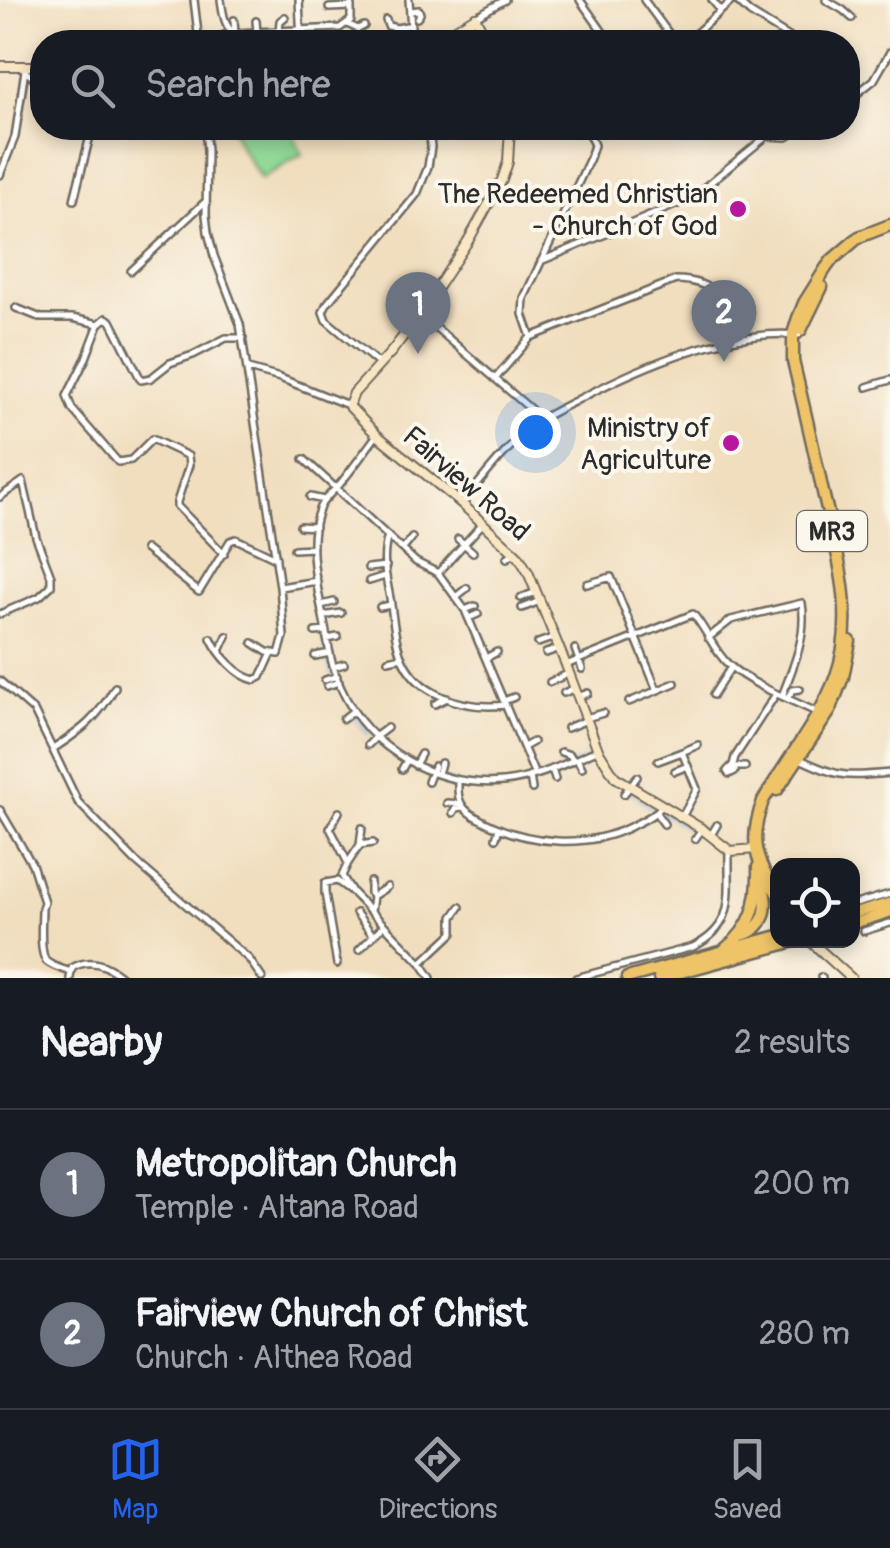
<!DOCTYPE html>
<html lang="en">
<head>
<meta charset="utf-8">
<style>
  body { margin:0; font-family:Pangolin,sans-serif; background:#242831; color:#f1f3f6 }
  .controls { position:absolute; right:30px; bottom:30px; display:grid; overflow:hidden; border-radius:20px; box-shadow:0 5px 15px #0003 }
  .controls button { width:90px; height:90px; display:grid; place-items:center; padding:0; border:0; border-bottom:2px solid #363941; background:#171b24; color:#f1f3f6; font:50px sans-serif }
  .you { position:absolute; left:535px; top:432px; width:35px; height:35px; margin:-25px; border:8px solid #fff; border-radius:50%; background:#1a73e8; box-shadow:0 0 0 15px #1a73e833 }
  .badge { display:grid; place-items:center; width:65px; height:65px; border-radius:50%; background:#2563eb; color:#fff; font-size:32px; font-weight:700 }
  .pin { position:absolute; translate:-50% -82px; filter:drop-shadow(0 2px 5px #0008) }
  .pin::after { content:''; position:absolute; top:52px; width:35px; height:30px; background:inherit; clip-path:polygon(0 0,100% 0,50% 100%) }
  .list { margin:0; padding:0; list-style:none }
  h2 { display:flex; justify-content:space-between; align-items:center; height:130px; margin:0; padding:0 40px; font-size:42px }
  h2 small { font-size:32px; font-weight:400; color:#9ea1a6 }
  .list li { display:grid; grid-template-columns:65px 1fr auto; gap:30px; align-items:center; box-sizing:border-box; height:150px; padding:0 40px; border-top:2px solid #363941 }
  .list b { display:block; font-size:38px; white-space:nowrap }
  .list p { margin:0; font-size:32px; white-space:nowrap; color:#9ea1a6 }
  .list em { font-size:32px; font-style:normal; color:#9ea1a6 }
  .icon { flex:none; width:55px; height:55px; fill:none; stroke:currentColor; stroke-width:2; stroke-linecap:round; stroke-linejoin:round }
  .map { position:relative; flex:none; width:890px; height:978px; overflow:hidden }
  .search { position:absolute; background:#171b24; box-shadow:0 5px 15px #0003; left:30px; right:30px; top:30px; height:110px; display:flex; align-items:center; gap:25px; box-sizing:border-box; padding:0 35px; border-radius:40px; color:#9ea1a6; font-size:38px }
  .sheet { height:430px; background:#171b24 }
  nav { display:flex; justify-content:space-around; align-items:center; box-sizing:border-box; height:140px; border-top:2px solid #363941; background:#171b24; font-size:28px; color:#9ea1a6 }
  nav a { display:grid; justify-items:center; gap:5px }
  nav .on { color:#2563eb }
  .map>svg:first-child { display:block }
  .grass { fill:#8dd794; stroke:#5c8160; stroke-width:2.5 }
  .lines { fill:none; stroke-linecap:round; stroke-linejoin:round }
  .stream { stroke:#68adde; stroke-width:2.5 }
  .minor-casing { stroke:#706a5f; stroke-width:10 }
  .secondary-casing { stroke:#706a5f; stroke-width:12 }
  .primary-casing { stroke:#706a5f; stroke-width:14 }
  .trunk-casing { stroke:#706a5f; stroke-width:15 }
  .minor { stroke:#fff; stroke-width:5 }
  .secondary { stroke:#f9e7c3; stroke-width:8 }
  .primary { stroke:#efc469; stroke-width:9 }
  .trunk { stroke:#efc469; stroke-width:10 }
  .poi-dot { fill:#b5179e; stroke:#fbf7ec; stroke-width:4 }
  .labels { text-anchor:middle; stroke-width:8; stroke-linejoin:round; paint-order:stroke }
  .shield { fill:#fbf7ec; stroke:#696865; stroke-width:2.5 }
  .shield-label { font-size:25px; font-weight:bold; fill:#2b2b2b }
  .poi-label { font-size:28px; fill:#2b2b2b; stroke:#fbf7ec; text-anchor:end }
  .street-label { font-size:28px; fill:#2b2b2b; stroke:#fbf7ec }
</style>
</head>
<body>
<div class="map">
<svg width="890" height="978" viewBox="0 0 890 978">
  <rect width="100%" height="100%" fill="#fbf7ec"/>
  <filter id="ink" filterUnits="userSpaceOnUse"><feTurbulence type="fractalNoise" baseFrequency=".01" numOctaves="2"/><feDisplacementMap in="SourceGraphic" scale="20" xChannelSelector="R" yChannelSelector="G"/><feConvolveMatrix kernelMatrix="1 2 1 2 8 2 1 2 1" color-interpolation-filters="sRGB"/></filter>
  <filter id="wash" filterUnits="userSpaceOnUse"><feTurbulence type="fractalNoise" baseFrequency=".0048" numOctaves="4" result="noise"/><feDisplacementMap in="SourceGraphic" scale="40" xChannelSelector="R" yChannelSelector="G"/><feGaussianBlur stdDeviation="2.25" result="paint"/><feColorMatrix in="noise" values="0 0 0 0 0 0 0 0 0 0 0 0 0 0 0 0 0 1.4 0 .05"/><feComposite in="paint" operator="in"/></filter>
  <g filter="url(#wash)">
    <rect width="100%" height="100%" fill="#f1debf"/>
    <path class="grass" d="M232,128H290L302,154L261,179L241,148Z"/>
    <g class="lines">
      <path class="stream" d="M319,606L322,627
        M323,634L326,649
        M328,659L332,674
        M352,714L369,734
        M376,741L402,760
        M582,761L593,759L610,776
        M413,766L428,774
        M560,770L577,763
        M434,776L454,784
        M534,780L550,774
        M466,786L499,788
        M631,791L653,809
        M660,814L665,813L670,817
        M674,819L680,823
        M682,824L696,833"/>
    </g>
  </g>
  <g filter="url(#ink)">
    <g class="lines">
      <defs>
        <path id="minor" d="M194,0L199,42
          M221,0C223,12 224,28 235,33L340,28L351,20V0
          M299,0L301,42
          M409,0L412,42
          M580,0L610,42
          M644,0L675,42
          M712,0L720,10
          M736,0L750,13L797,42
          M826,0L843,10L852,18
          M329,8L351,7
          M410,11L419,10L420,14L417,18
          M475,17L505,0
          M234,20L235,33
          M386,20L388,26L397,28L411,25
          M256,21L257,32
          M347,24L358,29L364,26
          M279,31L280,21L285,17
          M222,36L231,32
          M686,42L733,0
          M24,69L27,73L42,83
          M848,101L874,80L890,52
          M205,128L207,150L206,215L208,232L214,256L240,324L280,587L317,581
          M0,175L15,137L25,70
          M74,200L92,128
          M541,261L690,199L767,136L787,137L802,128
          M131,271L204,203
          M16,308L41,318H72L99,324
          M420,314L542,419
          M531,337L523,314L524,298L590,158L594,145L586,128
          M379,364L326,320L323,312L326,305L417,194L428,167L431,147L429,128
          M248,369L280,378L348,405
          M495,379L531,337L676,280C717,280 727,304 744,338
          M867,387L890,380
          M377,435C365,451 353,468 340,484C333,492 324,498 320,507C305,543 317,584 324,621C328,644 331,667 341,688C368,749 436,788 503,782C535,779 567,763 597,750
          M304,459L416,562L438,573L465,610L535,775
          M0,497L23,481L36,537L51,576V586L39,597L0,614
          M310,497L324,500
          M462,504C485,475 510,443 540,420C552,412 568,405 581,398C644,365 727,329 799,335
          M300,526L315,527
          M388,536C381,556 386,578 390,598C393,617 394,636 400,653C415,696 465,710 506,705
          M458,539L473,552
          M145,549L199,592L230,541L236,539L276,558
          M294,549L313,548
          M403,549L412,538
          M224,554L177,506V502L189,465L188,456L152,439L131,460L118,462L72,409L67,396L86,358L99,324L106,318L111,321L141,380L151,378L170,363L193,355L226,338H243
          M507,558L515,552
          M368,568L386,566
          M438,573L483,523
          M369,581L385,576
          M587,584L611,577L657,690
          M457,596L467,588
          M521,598L536,592
          M321,605L334,602
          M380,607L391,605
          M522,608L540,601
          M465,610L475,606
          M323,616L341,613
          M469,618L478,614
          M315,632L326,631
          M211,638C219,655 237,676 255,680L261,677L272,653
          M708,638L731,620L802,603C807,636 794,665 782,696
          M327,639L338,637
          M253,643L267,652L279,654L284,636L280,587
          M538,643L555,637
          M575,649L582,669
          M220,651L227,636
          M546,653L560,648
          M315,656L330,653
          M486,658L497,652
          M388,660L402,657
          M566,665L693,614C707,630 713,650 729,665C751,685 792,700 818,713
          M333,667L344,664
          M325,680L337,676
          M0,681L34,711L78,802L135,861L249,959L262,978
          M550,682L570,673
          M327,686L339,682
          M564,693L575,688
          M713,695L731,667
          M578,697L588,693
          M787,698L793,690L800,689
          M504,701L514,697
          M629,702L675,683
          M435,704L447,698
          M586,718L603,713
          M343,719L353,711
          M567,728L587,720
          M375,737L387,728
          M368,745L376,737
          M524,747L533,742
          M53,749C82,730 98,718 115,687
          M561,752L570,755L573,760
          M682,752L698,745
          M798,758C839,778 845,777 890,773
          M577,759L582,768
          M658,761L682,752L697,789L682,817
          M415,765L421,754
          M733,765L727,771L729,774L735,771L733,765L735,757L776,694
          M734,767H745
          M402,769L407,760
          M552,769L555,779
          M675,771L688,766
          M438,774L441,763
          M530,776L532,789
          M458,780C458,788 457,796 461,803C465,812 476,817 485,822C529,844 586,849 630,827C643,820 654,816 663,805
          M428,782L434,766
          M624,794L637,777
          M447,803L461,804
          M0,810L32,864L44,902L42,908C42,920 39,952 46,961C52,967 63,969 71,972
          M339,812L330,828L348,863L342,876L351,890
          M453,813L456,808L462,807
          M656,813L664,824
          M711,835L717,825
          M496,838L499,828
          M695,839L702,829
          M360,845L373,843
          M348,863L360,845L362,828
          M370,882V893L373,896L371,912
          M373,896L387,887
          M852,905L890,894
          M356,913L372,934
          M864,931L890,923
          M359,950L384,925
          M421,963L453,933V917L460,907
          M337,964L325,893V883L337,881L352,892L421,963L431,978
          M821,977L822,978
          M70,978L72,968C90,957 108,965 123,978
          M576,978L693,947C737,925 728,895 729,852"/>
        <path id="secondary" d="M435,42L475,17L489,42
          M0,66H42
          M510,128L508,162L502,180L468,241L420,314L392,351L354,393L349,406L377,435L462,504L519,557L528,572L566,665L598,750L615,777L702,829L730,851L757,849
          M810,941L851,978"/>
        <path id="primary" d="M852,914L890,903
          M852,924L890,912"/>
        <path id="trunk" d="M801,330L822,287
          M777,790L830,711L843,677L850,641
          M778,895C755,860 748,842 763,801C786,760 820,720 836,676C858,614 836,549 822,488C813,445 803,403 793,361V334L798,318L804,303L826,268L832,260L859,237L890,225
          M742,935C766,928 770,907 762,885
          M725,949C753,927 759,901 758,867
          M627,978L778,936
          M659,978L795,941"/>
      </defs>
      <use href="#minor" class="minor-casing"/>
      <use href="#secondary" class="secondary-casing"/>
      <use href="#primary" class="primary-casing"/>
      <use href="#trunk" class="trunk-casing"/>
      <use href="#minor" class="minor"/>
      <use href="#secondary" class="secondary"/>
      <use href="#primary" class="primary"/>
      <use href="#trunk" class="trunk"/>
    </g>
  </g>
  <g class="poi-dot">
    <circle cx="738" cy="209" r="10"/>
    <circle cx="731" cy="443" r="10"/>
  </g>
  <g class="labels">
    <rect class="shield" x="797" y="511" width="70" height="40" rx="8"/>
    <g class="shield-label">
      <text x="832" y="540">MR3</text>
    </g>
    <g class="poi-label">
      <text x="718" y="203">The Redeemed Christian<tspan x="718" dy="32">- Church of God</tspan></text>
      <text x="711" y="437">Ministry of<tspan x="711" dy="32">Agriculture</tspan></text>
    </g>
    <g class="street-label">
      <text transform="translate(467 483) rotate(41)" y="10">Fairview Road</text>
    </g>
  </g>
</svg>
<div class="controls">
<button><svg class="icon" aria-label="locate" viewBox="0 0 24 24"><circle cx="12" cy="12" r="6"/><path d="M12 2v4M12 18v4M2 12h4M18 12h4"/></svg></button>
</div>
<div class="you"></div>
<div class="pin badge" style="left:418px;top:354px;background:#6b7280">1</div>
<div class="pin badge" style="left:724px;top:362px;background:#6b7280">2</div>
<div class="search"><svg class="icon" aria-label="search" viewBox="0 0 24 24"><circle cx="10" cy="10" r="6"/><path d="M15 15l6 6"/></svg>Search here</div>
</div>
<section class="sheet">
<h2>Nearby<small>2 results</small></h2>
<ul class="list">
<li><span class="badge" style="background:#6b7280">1</span><div><b>Metropolitan Church</b><p>Temple · Altana Road</p></div><em>200 m</em></li>
<li><span class="badge" style="background:#6b7280">2</span><div><b>Fairview Church of Christ</b><p>Church · Althea Road</p></div><em>280 m</em></li>
</ul>
</section>
<nav>
<a class="on"><svg class="icon" aria-label="map" viewBox="0 0 24 24"><path d="M3 6l6-2 6 2 6-2v14l-6 2-6-2-6 2zM9 4v14M15 6v14"/></svg>Map</a>
<a><svg class="icon" aria-label="directions" viewBox="0 0 24 24"><path d="M12 3l9 9-9 9-9-9zM9 14v-3h6M13 9l2 2-2 2"/></svg>Directions</a>
<a><svg class="icon" aria-label="saved" viewBox="0 0 24 24"><path d="M7 4h10v16l-5-4-5 4z"/></svg>Saved</a>
</nav>
</body>
</html>
